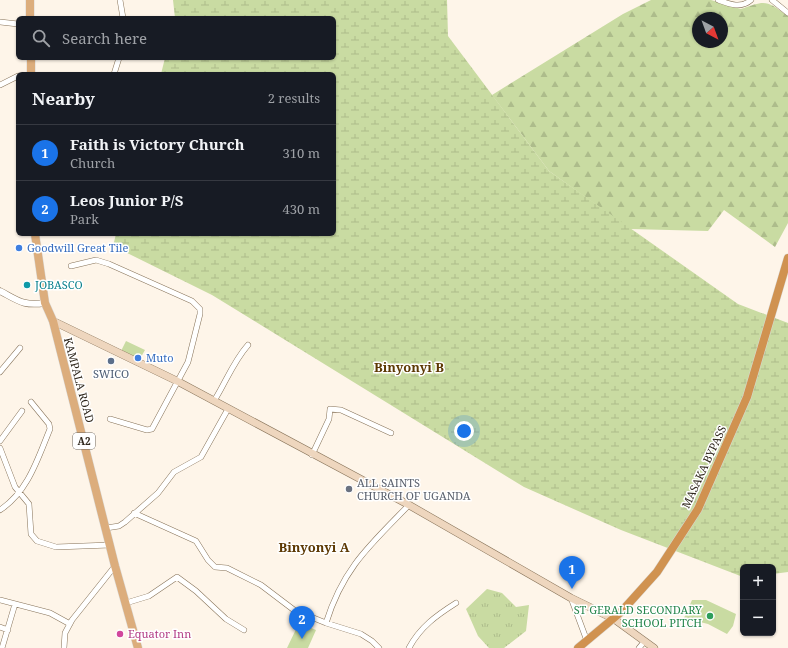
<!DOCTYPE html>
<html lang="en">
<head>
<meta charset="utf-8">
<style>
  body { margin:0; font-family:"Noto Serif",serif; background:#20242c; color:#f1f3f6 }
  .controls { position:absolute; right:12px; bottom:12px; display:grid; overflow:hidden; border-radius:6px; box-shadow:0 1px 3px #0004 }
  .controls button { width:36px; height:36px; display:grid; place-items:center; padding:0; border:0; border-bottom:1px solid #363941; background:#171b24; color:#f1f3f6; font:20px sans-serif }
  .compass { position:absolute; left:692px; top:12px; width:36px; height:36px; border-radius:50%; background:#171b24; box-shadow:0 1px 3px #0004; rotate:139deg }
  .you { position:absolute; left:464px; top:431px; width:14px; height:14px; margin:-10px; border:3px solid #fff; border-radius:50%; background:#1a73e8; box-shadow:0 0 0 6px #1a73e833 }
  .badge { display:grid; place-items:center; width:26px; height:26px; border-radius:50%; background:#1a73e8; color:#fff; font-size:13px; font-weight:700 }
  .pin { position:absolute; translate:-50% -33px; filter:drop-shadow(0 1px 2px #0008) }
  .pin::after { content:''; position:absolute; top:21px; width:14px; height:12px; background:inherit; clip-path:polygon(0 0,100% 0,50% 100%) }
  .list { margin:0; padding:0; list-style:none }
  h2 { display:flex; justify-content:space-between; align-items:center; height:52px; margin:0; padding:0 16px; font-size:17px }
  h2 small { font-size:13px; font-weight:400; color:#9ea1a6 }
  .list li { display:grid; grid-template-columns:26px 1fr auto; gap:12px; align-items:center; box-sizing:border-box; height:56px; padding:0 16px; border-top:1px solid #363941 }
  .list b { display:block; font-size:15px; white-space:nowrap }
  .list p { margin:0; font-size:13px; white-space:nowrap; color:#9ea1a6 }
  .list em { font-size:13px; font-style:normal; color:#9ea1a6 }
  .icon { flex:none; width:22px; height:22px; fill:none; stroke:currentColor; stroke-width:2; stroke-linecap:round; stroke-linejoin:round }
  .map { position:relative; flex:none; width:788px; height:648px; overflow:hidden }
  .search { position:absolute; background:#171b24; box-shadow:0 1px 3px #0004; left:16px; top:16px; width:320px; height:44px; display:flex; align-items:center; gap:10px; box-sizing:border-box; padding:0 14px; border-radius:6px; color:#9ea1a6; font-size:15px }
  .panel { position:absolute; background:#171b24; box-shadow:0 1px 3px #0004; left:16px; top:72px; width:320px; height:164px; border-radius:6px }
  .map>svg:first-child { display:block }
  .grass { fill:url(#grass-tufts) }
  .forest { fill:url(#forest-firs); fill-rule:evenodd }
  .wetland { fill:url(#wetland-marsh) }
  .park { fill:#c9dba2 }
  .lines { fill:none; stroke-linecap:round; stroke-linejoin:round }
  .minor-casing { stroke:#877359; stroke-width:6 }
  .tertiary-casing { stroke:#877359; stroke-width:7 }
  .secondary-casing { stroke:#877359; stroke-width:8 }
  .primary-casing { stroke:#d9d8d6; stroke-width:9 }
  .trunk-casing { stroke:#d9d8d6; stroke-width:9 }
  .minor { stroke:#fff; stroke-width:5 }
  .tertiary { stroke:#fff; stroke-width:6 }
  .secondary { stroke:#eed6be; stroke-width:7 }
  .primary { stroke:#dcad7c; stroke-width:8 }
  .trunk { stroke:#d09250; stroke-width:8 }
  .shop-dot { fill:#3f7fe0; stroke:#fff; stroke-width:1.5 }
  .culture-dot { fill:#0f9aa8; stroke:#fff; stroke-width:1.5 }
  .service-dot { fill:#5c6f8a; stroke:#fff; stroke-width:1.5 }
  .worship-dot { fill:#6b7280; stroke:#fff; stroke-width:1.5 }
  .leisure-dot { fill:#2e9e5b; stroke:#fff; stroke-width:1.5 }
  .hotel-dot { fill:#d1479c; stroke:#fff; stroke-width:1.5 }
  .labels { text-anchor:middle; stroke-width:3; stroke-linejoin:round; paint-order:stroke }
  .shield { fill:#fff; stroke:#6d675f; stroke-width:1 }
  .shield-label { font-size:10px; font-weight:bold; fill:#2e261b }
  .shop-label { font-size:11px; fill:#366cbe; stroke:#fff; text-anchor:start }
  .culture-label { font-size:11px; fill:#0d838f; stroke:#fff; text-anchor:start }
  .service-label { font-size:11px; fill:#4e5e75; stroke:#fff }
  .street-label { font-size:11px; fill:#2e261b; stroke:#fff }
  .worship-label { font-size:11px; fill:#5b616d; stroke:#fff; text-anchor:start }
  .leisure-label { font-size:11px; fill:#27864d; stroke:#fff; text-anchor:end }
  .hotel-label { font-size:11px; fill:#b23c85; stroke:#fff; text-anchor:start }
  .quarter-label { font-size:13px; font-weight:bold; fill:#5d3903; stroke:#fff }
</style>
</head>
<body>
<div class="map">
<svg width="788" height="648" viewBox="0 0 788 648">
  <defs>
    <pattern id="grass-tufts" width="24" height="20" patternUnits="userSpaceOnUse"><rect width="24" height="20" fill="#c9dba2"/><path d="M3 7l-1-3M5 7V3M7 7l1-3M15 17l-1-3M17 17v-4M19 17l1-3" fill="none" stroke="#adbc8b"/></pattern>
    <pattern id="forest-firs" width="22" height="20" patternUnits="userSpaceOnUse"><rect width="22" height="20" fill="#c9dba2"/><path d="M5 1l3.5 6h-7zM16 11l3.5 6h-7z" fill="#adbc8b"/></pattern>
    <pattern id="wetland-marsh" width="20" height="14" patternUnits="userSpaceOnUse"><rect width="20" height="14" fill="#c9dba2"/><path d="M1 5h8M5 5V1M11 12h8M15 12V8" fill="none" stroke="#adbc8b"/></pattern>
  </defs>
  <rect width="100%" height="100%" fill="#fef5e9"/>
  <path class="grass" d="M487,589L502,593L516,607L529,605L526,631L504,648H489L478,636L466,609Z"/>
  <path class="forest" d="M651,0H711L741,9C766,0 766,0 788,16V223L775,247L724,210L708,231L630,229L549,171L492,95L623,14ZM698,18H722V42H698Z"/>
  <path class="wetland" d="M173,0H447L448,36L549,171L738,304L788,323V572L773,574V567H743V577L621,530L524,487L212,295L113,246L116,234H334V74H161L165,58H334V18H175Z"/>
  <path class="park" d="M126,341L145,350L141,357L137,356L136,358L121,351Z
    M692,600H706L736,614L733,626L727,634L708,624L684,618Z
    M299,623L316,630L308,648H287Z"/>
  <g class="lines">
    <defs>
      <path id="minor" d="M120,0L123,18
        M718,0C729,4 741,9 751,0
        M772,0L788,13
        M0,22L18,24
        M114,74L119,58
        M0,85L18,76
        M71,266L96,260L109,264L192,301L200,309V314L188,362L152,429L147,430L110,419
        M0,372L20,348
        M214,401C226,382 233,362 248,345
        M0,441L22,411
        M0,448L15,487L29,504L31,534L37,541L56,547L110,545
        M312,455L329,419L330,409L341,410L391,433
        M0,510C28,492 38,458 50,429L49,424L31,402
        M134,513L196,541L208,560L215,567L227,568L261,585L294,610L326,623L361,634L372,641L379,648
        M106,528L119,526L125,522L158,493L174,472L201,457L228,409
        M571,598L587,641
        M0,600L50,613L70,624
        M126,603L149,596L177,577L196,591L226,619L244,630
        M326,623C343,568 370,545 409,505
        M0,627L8,630
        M2,648L15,604
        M64,648L65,633L72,620L115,566
        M409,648C420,627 437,615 456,603
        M639,648L644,642"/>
      <path id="tertiary" d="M0,291C19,301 23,306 45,303"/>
      <path id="secondary" d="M53,321L177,381L409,505L571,598L614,619L654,648"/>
      <path id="primary" d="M30,0V18
        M31,58V74
        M35,234L45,303L53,321L115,566L138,648"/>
      <path id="trunk" d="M578,648L621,612L657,572L698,509L747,397L788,258"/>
    </defs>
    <use href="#minor" class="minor-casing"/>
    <use href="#tertiary" class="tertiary-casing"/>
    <use href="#secondary" class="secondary-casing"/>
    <use href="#primary" class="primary-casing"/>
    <use href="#trunk" class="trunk-casing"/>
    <use href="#minor" class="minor"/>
    <use href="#tertiary" class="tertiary"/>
    <use href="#secondary" class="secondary"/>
    <use href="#primary" class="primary"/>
    <use href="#trunk" class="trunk"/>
  </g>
  <g class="shop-dot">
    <circle cx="19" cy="248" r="4"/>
    <circle cx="138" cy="358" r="4"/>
  </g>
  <circle class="culture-dot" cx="27" cy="285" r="4"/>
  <circle class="service-dot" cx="111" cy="361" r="4"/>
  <circle class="worship-dot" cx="349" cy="489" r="4"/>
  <circle class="leisure-dot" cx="710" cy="616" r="4"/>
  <circle class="hotel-dot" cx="120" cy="634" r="4"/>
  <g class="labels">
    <rect class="shield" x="73" y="433" width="22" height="16" rx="3"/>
    <g class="shield-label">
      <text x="84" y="445">A2</text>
    </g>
    <g class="shop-label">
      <text x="27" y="252">Goodwill Great Tile</text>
      <text x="146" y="362">Muto</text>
    </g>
    <g class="culture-label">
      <text x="35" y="289">JOBASCO</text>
    </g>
    <g class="service-label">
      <text x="111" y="378">SWICO</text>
    </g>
    <g class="street-label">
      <text transform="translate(79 380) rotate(75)" y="4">KAMPALA ROAD</text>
      <text transform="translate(704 467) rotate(-65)" y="4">MASAKA BYPASS</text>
    </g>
    <g class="worship-label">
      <text x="357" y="487">ALL SAINTS<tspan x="357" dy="13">CHURCH OF UGANDA</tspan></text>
    </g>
    <g class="leisure-label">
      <text x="702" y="614">ST GERALD SECONDARY<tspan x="702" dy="13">SCHOOL PITCH</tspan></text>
    </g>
    <g class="hotel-label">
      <text x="128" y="638">Equator Inn</text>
    </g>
    <g class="quarter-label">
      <text x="409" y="372">Binyonyi B</text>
      <text x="314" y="552">Binyonyi A</text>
    </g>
  </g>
</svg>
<div class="controls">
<button>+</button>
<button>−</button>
</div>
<svg class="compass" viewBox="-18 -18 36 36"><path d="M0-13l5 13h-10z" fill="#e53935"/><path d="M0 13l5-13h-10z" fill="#9ea1a6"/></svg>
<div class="you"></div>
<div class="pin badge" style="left:572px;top:589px">1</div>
<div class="pin badge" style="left:302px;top:639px">2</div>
<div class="search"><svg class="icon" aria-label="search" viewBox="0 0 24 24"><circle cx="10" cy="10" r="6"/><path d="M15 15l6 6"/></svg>Search here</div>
<section class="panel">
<h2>Nearby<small>2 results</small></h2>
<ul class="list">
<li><span class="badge">1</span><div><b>Faith is Victory Church</b><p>Church</p></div><em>310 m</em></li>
<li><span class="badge">2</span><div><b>Leos Junior P/S</b><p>Park</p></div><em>430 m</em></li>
</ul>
</section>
</div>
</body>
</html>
